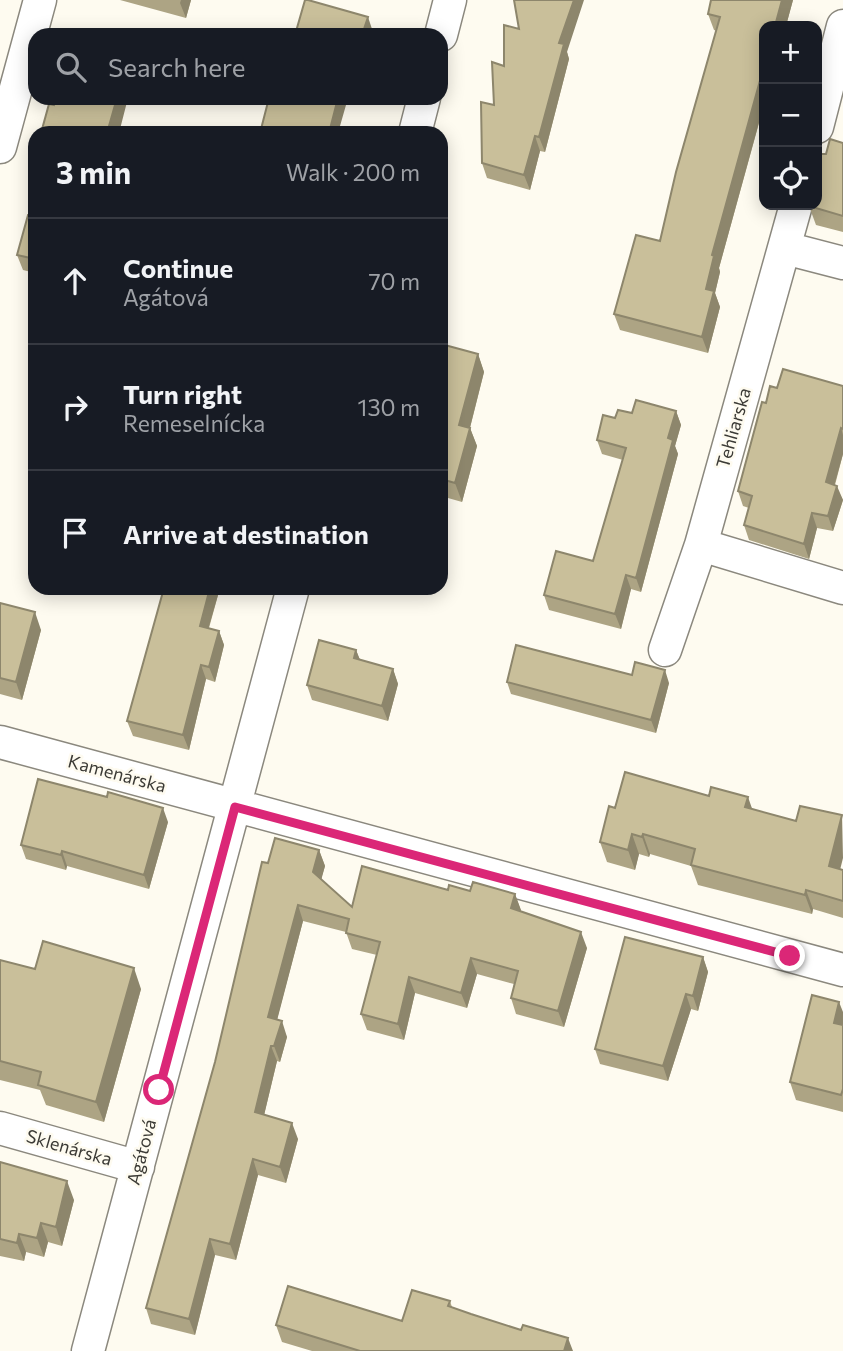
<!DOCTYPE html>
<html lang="en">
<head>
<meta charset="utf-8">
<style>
  body { margin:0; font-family:Commissioner,sans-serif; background:#242831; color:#f1f3f6 }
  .controls { position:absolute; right:21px; top:21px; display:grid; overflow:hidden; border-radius:14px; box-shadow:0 4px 18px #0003 }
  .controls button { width:63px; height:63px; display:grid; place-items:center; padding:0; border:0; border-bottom:2px solid #363941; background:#171b24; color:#f1f3f6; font:35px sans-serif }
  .stop { position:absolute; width:21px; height:21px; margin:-16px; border:5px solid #db2777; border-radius:50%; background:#fff }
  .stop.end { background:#db2777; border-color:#fff; box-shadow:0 2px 7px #0008 }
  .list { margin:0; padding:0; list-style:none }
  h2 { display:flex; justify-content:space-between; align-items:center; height:91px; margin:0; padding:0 28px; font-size:30px }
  h2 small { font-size:23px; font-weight:400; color:#9ea1a6 }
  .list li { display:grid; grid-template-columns:46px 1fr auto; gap:21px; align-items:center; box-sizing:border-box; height:126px; padding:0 28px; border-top:2px solid #363941 }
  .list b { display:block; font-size:26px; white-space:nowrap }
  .list p { margin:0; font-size:23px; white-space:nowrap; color:#9ea1a6 }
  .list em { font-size:23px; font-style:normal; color:#9ea1a6 }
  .icon { flex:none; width:38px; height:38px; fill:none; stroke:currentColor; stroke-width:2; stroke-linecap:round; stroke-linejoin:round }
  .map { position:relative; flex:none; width:843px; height:1351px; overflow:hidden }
  .search { position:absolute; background:#171b24; box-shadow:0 4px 18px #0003; left:28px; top:28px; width:420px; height:77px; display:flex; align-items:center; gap:18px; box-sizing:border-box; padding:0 24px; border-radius:21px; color:#9ea1a6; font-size:26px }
  .panel { position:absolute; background:#171b24; box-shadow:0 4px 18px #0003; left:28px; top:126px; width:420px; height:469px; border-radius:21px }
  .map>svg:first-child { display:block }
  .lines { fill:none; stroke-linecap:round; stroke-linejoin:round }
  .street-casing { stroke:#8b887e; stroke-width:35 }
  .street { stroke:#fff; stroke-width:32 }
  .wall { fill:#ada484 }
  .shaded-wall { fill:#8d866c }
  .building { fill:#c9bf9a; stroke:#8d866c; stroke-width:2 }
  .route { stroke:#db2777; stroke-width:9 }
  .labels { text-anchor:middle; stroke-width:5; stroke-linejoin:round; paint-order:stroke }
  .street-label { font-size:18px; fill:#3b3a35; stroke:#fefbf0 }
</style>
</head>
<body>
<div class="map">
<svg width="843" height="1351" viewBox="0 0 843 1351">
  <rect width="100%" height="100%" fill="#fefbf0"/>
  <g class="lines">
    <defs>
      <path id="street" d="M441,35L450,0
        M817,127L843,26
        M415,133L424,98
        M0,147L40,0
        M785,248L843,263
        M701,545L843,588
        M665,650L701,545L796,205
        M0,742L843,970
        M0,1128L138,1167
        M88,1351L293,588"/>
    </defs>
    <use href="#street" class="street-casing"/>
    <use href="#street" class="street"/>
  </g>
  <path class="wall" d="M120,0H191L186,18Z
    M793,0L719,268L720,272L715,293L720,307L708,353L620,330L614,314L660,241L717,31L714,30L708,14Z
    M519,29L567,52L569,59L545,152L540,151L530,190L487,178L482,163L494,105L504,66Z
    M843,143V232L816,225L809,206L826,154Z
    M35,216V273L23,270L17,255Z
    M441,344L478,354L484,372L470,428L477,446L462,502L441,496Z
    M843,386V454L835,485L843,500L833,531L817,528L809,559L749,540L744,525L749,508L743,506L738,491L766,403Z
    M676,411L681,425L675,446L678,454L641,592L631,589L621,629L549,610L544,595L593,561L623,460L602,454L597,440L615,418L632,413Z
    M158,588H220L209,628L219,631L224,645L215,682L206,679L189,750L133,736L127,721L164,590Z
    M0,603L41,630L22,700L0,694Z
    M356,650L360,660L393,669L398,684L388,721L312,700L307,685Z
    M507,682L669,683L656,733L511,694Z
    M615,808L753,809L840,869L843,870V918L813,909L812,914L698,885L691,866L650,854L649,857L639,854L635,870L607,862L600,842Z
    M168,822L149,889L67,866L66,870L26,859L21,845Z
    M319,850L325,866L321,879L352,907L448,890L515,894L521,911L587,948L564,1027L516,1014L511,998L514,984L477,974L467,1008L415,993L404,1040L367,1030L361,1014L377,955L352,949L346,932L303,921L277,1019L287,1037L280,1062L277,1061L264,1115L298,1139L286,1183L258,1175L236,1260L215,1255L195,1335L151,1324L146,1308L215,1062L268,863Z
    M703,957L708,972L698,1011L691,1009L668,1081L600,1064L595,1049Z
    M0,960L35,969L141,989L104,1122L46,1105L40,1090L0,1080Z
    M843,1012V1112L796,1100L790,1082Z
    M0,1162L74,1200L62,1246L48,1242L44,1257L26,1252L24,1261L0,1256Z
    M450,1301L452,1307L573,1351H312L282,1342L276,1325L402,1321Z"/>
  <path class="shaded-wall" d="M181,0H191L186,18L180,3Z
    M574,0H584L567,52L569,59L545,152L539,137L559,43Z
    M782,0H793L786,26H775Z
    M368,17L373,32L372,35H362Z
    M764,66V104L719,268L720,272L715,293L720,307L708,353L702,337L706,289L712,255Z
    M117,98H128L119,133H107Z
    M338,98H348L338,133H329Z
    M535,136L540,151L530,190L524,175Z
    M478,354L484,372L466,443L459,425Z
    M676,411L681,425L675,446L678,454L641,592L636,578L668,438Z
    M470,428L477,446L462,502L455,483Z
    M841,428L843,435V454L831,497L826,482Z
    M837,486L843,500L833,531L828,516Z
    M812,513L817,528L809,559L804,544Z
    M626,575L631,589L621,629L615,614Z
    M210,588H220L205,640L200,626Z
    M35,612L41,630L22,700L16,682Z
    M219,631L224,645L215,682L209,667Z
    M356,650L362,665L354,658Z
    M201,665L206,679L189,750L183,735Z
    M393,669L398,684L388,721L382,706Z
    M665,670L669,683L656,733L651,720Z
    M748,797L755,817L745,807Z
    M163,808L168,822L149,889L144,875Z
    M842,815L843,858L836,886L829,866Z
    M632,834L639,854L635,870L628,850Z
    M643,834L650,854L649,857L642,837Z
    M319,850L325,866L319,888L313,872Z
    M62,851L67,866L66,870L61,855Z
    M806,890L813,909L812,914L805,895Z
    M515,894L521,910L517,924L511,908Z
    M298,905L303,921L274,1032L268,1017Z
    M581,932L587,948L564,1027L558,1011Z
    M703,957L708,972L698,1011L693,996Z
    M471,958L477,974L467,1008L461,993Z
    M134,968L141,989L104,1122L96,1102Z
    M409,977L415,993L404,1040L398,1024Z
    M686,994L691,1009L668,1081L663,1066Z
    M839,1002L843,1012V1030L834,1023Z
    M282,1021L287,1037L280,1062L274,1046Z
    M271,1046L277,1061L261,1128L255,1112Z
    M292,1123L298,1139L286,1183L280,1167Z
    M253,1159L258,1175L236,1260L230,1244Z
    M67,1181L74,1200L62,1246L56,1227Z
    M41,1223L48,1242L44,1257L37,1238Z
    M19,1234L26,1252L24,1261L17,1243Z
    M210,1239L215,1255L195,1335L189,1319Z
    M568,1338L573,1351H564Z"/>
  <path class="building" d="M305,0H308L368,17L362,35H295Z
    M514,0H574L559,43L564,44L539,137L535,136L524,175L482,163L481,102L494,105L492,62L504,66V25L519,29Z
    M711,0H782L775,26H764V66L712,255L714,256L706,289L714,291L702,337L614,314L636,235L660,241L676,172L720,17L708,14Z
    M56,98H117L107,133H41L49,104L54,105Z
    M269,98H338L329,133H260Z
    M830,139L843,143V216L809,206V205H817V172L821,154H826Z
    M35,153V165L32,164Z
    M28,215L35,216V259L17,255Z
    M441,344L478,354L459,425L470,428L455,483L441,479Z
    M783,369L843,386V429L841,428L826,482L837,486L828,516L812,513L804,544L744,525L752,496L738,491L762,402L766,403L770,386L777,388Z
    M636,400L676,411L668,438L673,440L636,578L626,575L615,614L544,595L556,551L593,561L626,448L597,440L603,415L615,418L618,410L632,413Z
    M164,588H210L200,626L219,631L209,667L201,665L183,735L127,721Z
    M0,603L35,612L16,682L0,678Z
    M319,640L356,650L354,658L393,669L382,706L307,685Z
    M516,645L632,675L635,662L665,670L651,720L507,682Z
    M625,772L709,796L711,787L748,797L745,807L796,821L800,806L842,815L829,866L843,870V901L806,890L805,895L691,865L695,849L643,834L642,837L632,834L628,850L600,842L609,806L615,808Z
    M38,779L107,797L108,792L163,808L144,875L62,851L61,855L21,845Z
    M275,838L319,850L313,872L352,907L362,866L448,890L449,885L470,891L473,882L515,894L511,908L581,932L558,1011L511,998L518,971L471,958L461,993L409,977L398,1024L361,1014L380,942L346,933L349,919L298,905L268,1017L282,1021L274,1046H271L255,1112L292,1123L280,1167L253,1159L230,1244L210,1239L189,1319L146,1308L215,1062L262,862L268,863Z
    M625,937L703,957L693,996L686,994L663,1066L595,1049Z
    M43,941L134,968L96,1102L38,1085L41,1072L0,1061V960L35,969Z
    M812,995L839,1002L834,1023L843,1025V1089L841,1095L790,1082Z
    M0,1162L67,1181L56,1227L41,1223L37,1238L19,1234L17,1243L0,1239Z
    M288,1286L402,1321L412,1290L450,1301L448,1306L471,1314L521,1330L523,1325L568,1338L564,1351H360L276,1325Z"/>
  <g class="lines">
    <path class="route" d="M159,1090L235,807L790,956"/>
  </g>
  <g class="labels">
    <g class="street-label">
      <text transform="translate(734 428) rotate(-74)" y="6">Tehliarska</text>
      <text transform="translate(117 774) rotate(15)" y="6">Kamenárska</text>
      <text transform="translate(69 1148) rotate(16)" y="6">Sklenárska</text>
      <text transform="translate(142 1152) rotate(-75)" y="6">Agátová</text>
    </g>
  </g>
</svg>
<div class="controls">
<button>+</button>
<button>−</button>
<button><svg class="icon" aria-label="locate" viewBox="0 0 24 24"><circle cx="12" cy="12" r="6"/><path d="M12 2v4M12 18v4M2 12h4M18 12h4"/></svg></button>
</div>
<div class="stop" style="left:159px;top:1090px"></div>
<div class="stop end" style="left:790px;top:956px"></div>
<div class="search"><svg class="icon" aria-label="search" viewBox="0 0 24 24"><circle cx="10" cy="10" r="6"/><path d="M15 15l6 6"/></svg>Search here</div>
<section class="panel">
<h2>3 min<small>Walk · 200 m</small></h2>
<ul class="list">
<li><svg class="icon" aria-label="ahead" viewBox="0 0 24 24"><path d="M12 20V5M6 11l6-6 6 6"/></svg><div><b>Continue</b><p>Agátová</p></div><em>70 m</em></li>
<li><svg class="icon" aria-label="right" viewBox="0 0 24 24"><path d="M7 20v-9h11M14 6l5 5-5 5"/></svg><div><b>Turn right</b><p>Remeselnícka</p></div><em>130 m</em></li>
<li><svg class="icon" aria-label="arrive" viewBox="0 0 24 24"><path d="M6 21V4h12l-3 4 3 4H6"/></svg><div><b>Arrive at destination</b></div></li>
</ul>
</section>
</div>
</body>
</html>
